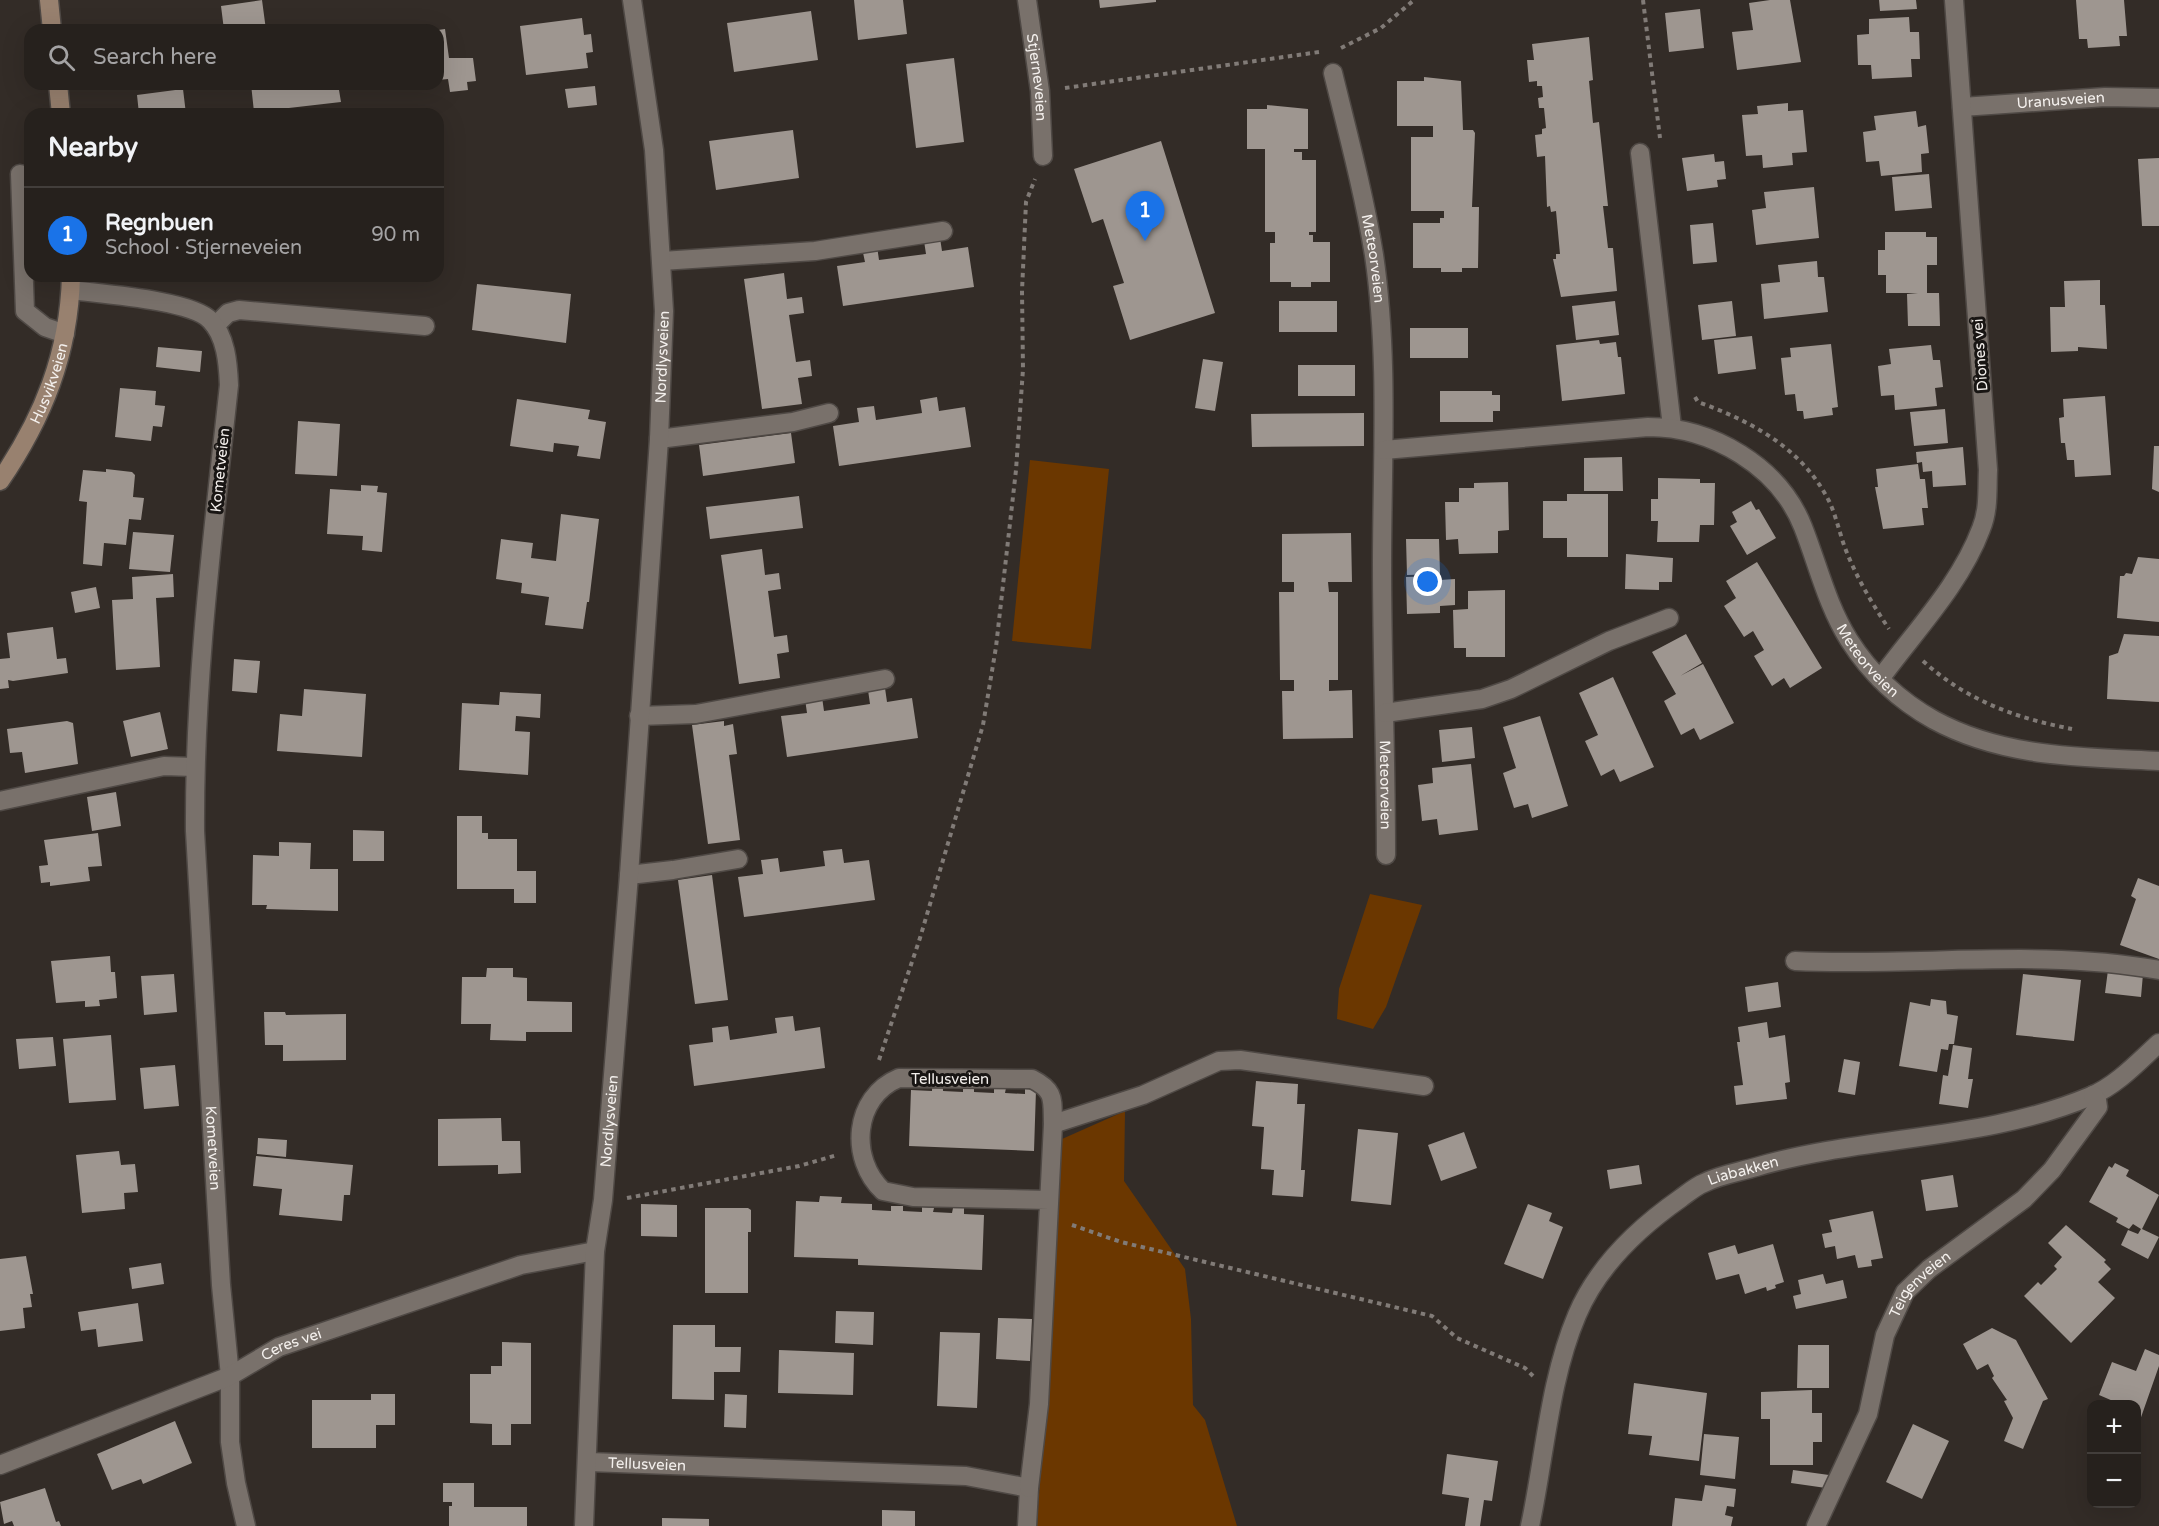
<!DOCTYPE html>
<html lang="en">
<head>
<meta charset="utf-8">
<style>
  body { margin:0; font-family:"Varela Round",sans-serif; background:#2e2926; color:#f1f3f6 }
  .controls { position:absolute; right:18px; bottom:18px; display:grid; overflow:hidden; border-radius:12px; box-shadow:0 6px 24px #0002 }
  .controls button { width:54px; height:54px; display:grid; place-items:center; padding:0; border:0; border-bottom:2px solid #423e3b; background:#26211d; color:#f1f3f6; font:30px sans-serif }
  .you { position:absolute; left:1428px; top:582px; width:21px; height:21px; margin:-15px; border:4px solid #fff; border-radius:50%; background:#1a73e8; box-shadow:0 0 0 9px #1a73e833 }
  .badge { display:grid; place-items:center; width:39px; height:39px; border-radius:50%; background:#1a73e8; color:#fff; font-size:20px; font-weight:700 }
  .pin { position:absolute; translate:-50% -50px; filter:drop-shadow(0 2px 3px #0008) }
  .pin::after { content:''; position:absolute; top:32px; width:21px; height:18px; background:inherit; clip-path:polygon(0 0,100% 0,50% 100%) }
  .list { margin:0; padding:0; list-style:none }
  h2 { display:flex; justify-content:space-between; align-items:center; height:78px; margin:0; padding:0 24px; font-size:26px }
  h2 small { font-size:20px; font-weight:400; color:#a4a3a4 }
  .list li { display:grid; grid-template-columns:39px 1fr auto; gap:18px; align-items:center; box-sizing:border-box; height:96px; padding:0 24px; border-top:2px solid #423e3b }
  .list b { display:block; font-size:22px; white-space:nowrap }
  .list p { margin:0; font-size:20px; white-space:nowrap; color:#a4a3a4 }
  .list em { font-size:20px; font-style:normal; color:#a4a3a4 }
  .icon { flex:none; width:33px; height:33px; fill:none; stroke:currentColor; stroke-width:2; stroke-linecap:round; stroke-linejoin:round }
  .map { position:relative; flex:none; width:2159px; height:1526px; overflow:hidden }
  .search { position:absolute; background:#26211d; box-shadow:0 6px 24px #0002; left:24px; top:24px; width:420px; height:66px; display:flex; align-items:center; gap:15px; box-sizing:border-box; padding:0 21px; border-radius:18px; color:#a4a3a4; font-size:22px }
  .panel { position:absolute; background:#26211d; box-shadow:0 6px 24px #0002; left:24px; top:108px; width:420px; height:174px; border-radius:18px }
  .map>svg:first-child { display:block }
  .green { fill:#6b3700 }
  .building { fill:#9e9690 }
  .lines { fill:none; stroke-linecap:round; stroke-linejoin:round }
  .lane-casing { stroke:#4f4945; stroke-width:21 }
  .street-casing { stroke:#4f4945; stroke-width:21 }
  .secondary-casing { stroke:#4f4945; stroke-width:21 }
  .path { stroke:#817b77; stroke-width:4; stroke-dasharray:4.5 4.5; stroke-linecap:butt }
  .lane { stroke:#79716b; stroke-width:18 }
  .street { stroke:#79716b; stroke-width:18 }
  .secondary { stroke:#98816f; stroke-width:18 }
  .labels { text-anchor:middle; stroke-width:6; stroke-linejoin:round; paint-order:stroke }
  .street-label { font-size:15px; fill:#f4f0ed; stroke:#181513 }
</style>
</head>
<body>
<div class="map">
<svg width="2159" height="1526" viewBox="0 0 2159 1526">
  <rect width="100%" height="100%" fill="#332c27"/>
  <path class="green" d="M1030,460L1109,469L1091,649L1012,641Z
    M1370,894L1422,905L1386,1007L1373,1029L1337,1019L1339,989Z
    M1125,1111L1124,1181L1185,1269L1191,1319L1193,1405L1205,1420L1237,1526H1037L1062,1139Z"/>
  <path class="building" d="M262,0L266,30H224L221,6Z
    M854,0H903L907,34L858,40Z
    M1099,0H1156V2L1100,8Z
    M1770,0H1790L1801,62L1737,70L1732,32L1753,30L1749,3Z
    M1879,0H1916L1917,9L1880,11Z
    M2076,0H2124L2127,36H2119L2120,46L2088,48L2087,39H2079Z
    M1700,9L1704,48L1669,52L1665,13Z
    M811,11L818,60L734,72L727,23Z
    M1909,17L1910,32H1919L1920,59H1911L1912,77L1872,79L1871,65H1858L1857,35L1869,34V19Z
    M582,18L584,35L591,34L593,52L586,53L588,68L526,75L520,26Z
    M445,29L449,58H473L476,81L467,82L468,90L450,92L448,79L438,80V30Z
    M1589,37L1593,80L1589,81L1593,123L1599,122L1608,206H1603L1608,248H1613L1617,291L1561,297L1553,259H1556V254H1560L1556,211L1551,212L1550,206L1547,207L1545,156L1537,157L1535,135L1542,134V129L1546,128L1544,108H1539L1538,98L1543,97L1542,86H1537V81L1529,82L1527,60H1534L1532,44Z
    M954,58L964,142L916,148L906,64Z
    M1424,77L1461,81L1463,130H1473L1475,133L1472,207H1479L1478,268H1462V272H1441V268H1413V223H1440V218H1444V211H1411V137H1433V126H1397V81H1424Z
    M251,84H338L341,102L254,112Z
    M595,86L597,105L568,108L565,89Z
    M183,89L186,114H139L137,95Z
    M1788,103V111L1803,110L1807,152L1792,153L1793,165L1763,168L1762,155L1746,156L1742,115L1758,114L1757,106Z
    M1267,105L1308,109V149H1294V152H1302V160H1316V232H1309V235H1313V242H1330V282H1311V287H1291V282H1270V243H1275V232H1265V149H1247V109H1267Z
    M1916,111L1918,127L1926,125L1929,153L1921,154L1922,172L1881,176L1879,161L1866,162L1863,132L1876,130L1874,116Z
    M793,130L799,178L716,190L709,141Z
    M1161,141L1215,313L1130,340L1113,286L1124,283L1103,219L1092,223L1074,169Z
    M1714,154L1715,162L1724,161L1726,179L1717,180L1718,187L1687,191L1682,158Z
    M2159,158V226H2142L2138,159Z
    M1929,174L1932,208L1895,211L1892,177Z
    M1814,187L1819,238L1756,245L1752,210L1766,208L1764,192Z
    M1713,223L1717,262L1693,264L1690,225Z
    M1885,232H1926V237H1937V265H1927V293H1939L1940,326H1908L1907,294L1918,293H1886V275H1878V250H1885Z
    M940,238L942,251L968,247L974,287L843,306L837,266L865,262L862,248L877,246L879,260L926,254L924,241Z
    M1817,261L1818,277H1824L1828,312L1764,319L1761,284L1780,282L1778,265Z
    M784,273L787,299L802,297L804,313L789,315L796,362L810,360L812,376L798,378L802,404L762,409L744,279Z
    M2100,280V305H2105L2107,349L2078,347V351L2051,352L2050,307H2065L2064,281Z
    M477,284L571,294L566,343L472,330Z
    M1279,301H1337V332H1279Z
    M1615,301L1619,335L1576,340L1572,306Z
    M1732,301L1736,336L1702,340L1698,305Z
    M1410,328H1468V358H1410Z
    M1752,336L1756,369L1718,374L1714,340Z
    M1599,340L1600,344L1616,342L1618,357H1621L1625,394L1562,401L1556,345Z
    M1831,344L1838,407L1832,408L1833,415L1804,419L1803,411H1797L1795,394L1785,395L1781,358L1791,357L1790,348Z
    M1931,345L1933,360H1940L1943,387L1935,388L1937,406L1895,410L1894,395L1881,396L1878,366L1891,364L1889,349Z
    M158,347L202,351L200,372L156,367Z
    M1203,359L1223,362L1215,411L1195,408Z
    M1298,365H1355V396H1298Z
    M120,388L156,391L155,405L165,406L162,427L153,426L151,441L115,437Z
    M1440,391H1492V395H1500V411H1493V422H1440Z
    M2105,396L2111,475L2075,477L2074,460H2067L2065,443H2061L2059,418L2064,417L2063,399Z
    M937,397L939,411L965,407L971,447L839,466L833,426L859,422L857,408L874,406L876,420L922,413L920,400Z
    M517,399L590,410L588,419L606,422L600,459L577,456L579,446L554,443L553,452L510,446Z
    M1945,409L1948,443L1914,446L1910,412Z
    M1364,413V446L1252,447L1251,414Z
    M298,421L340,424L337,476L295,474Z
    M791,433L795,463L703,476L699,445Z
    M2154,446H2159V492L2152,489Z
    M1963,447L1966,485L1933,487L1932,471L1923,472L1922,462L1917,463L1916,452Z
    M1622,457L1623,491H1584V458Z
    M1918,464L1920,479H1925L1928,508H1922L1924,525L1883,529L1875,487H1878L1876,469Z
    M106,469L132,472L135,475L133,497L144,498L141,520L129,519L126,545L104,543L102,566L83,564L87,502L79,501L83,470L106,472Z
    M1658,478L1700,479V483H1715L1714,525H1700L1699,542H1657L1658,521H1651V499H1658Z
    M1508,482L1509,530L1498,531V553L1459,554L1458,539L1446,540L1445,502H1459V488H1474V483Z
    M361,485L378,486L377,492L387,493L382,552L362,550L363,536L327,534L330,489L361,491Z
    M1567,494H1608V557H1567V538H1543V501H1567Z
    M799,496L803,528L710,539L706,507Z
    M1751,501L1756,510L1759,509L1776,538L1747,555L1730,526L1737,522L1732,512Z
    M561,514L599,519L589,602H587L583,629L545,625L549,597L521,593L522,583L496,579L501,539L533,543L531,558L556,561Z
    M133,532L174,535L170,572L129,569Z
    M1351,533L1352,582H1328L1329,592H1338V680H1329V691L1352,690L1353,738L1283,739L1282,691H1294V680H1280L1279,592H1294V582H1282V534Z
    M1406,539H1439L1440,574L1407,575Z
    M762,549L765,575L779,573L781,589L768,591L774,637L787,635L789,652L777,654L780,678L739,684L721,555Z
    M1626,554L1673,558L1672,582H1659V590L1625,589Z
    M2138,557L2159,559V622L2117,618L2120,576H2124L2126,573L2132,574Z
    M1757,562L1822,668L1790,688L1784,678L1772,686L1754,656L1764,650L1753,631L1744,637L1724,606L1736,598L1726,581Z
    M173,574L174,597L156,598L160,667L116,670L112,600L133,599L132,577Z
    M1440,576V580L1455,579V605L1440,606V613L1407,614L1406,577Z
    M96,587L100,608L75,613L71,592Z
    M1505,590V657H1466V648H1454L1453,610L1468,609V591Z
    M53,627L57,659L66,658L68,673L13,681L8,680L9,688L0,689V659L10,658L7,633Z
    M1686,634L1702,663L1680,676L1703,664L1734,723L1700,740L1694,728L1681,735L1664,701L1676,694L1652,652Z
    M2124,634L2159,636V702L2107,699L2109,656L2118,653Z
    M234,659L260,661L257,693L232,691Z
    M1613,677L1654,767L1620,782L1614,769L1601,776L1585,741L1598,735L1579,693Z
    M885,688L887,702L912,698L918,738L787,757L781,716L807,713L805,699L822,697L824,711L870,704L868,690Z
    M304,689L366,694L362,757L277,751L280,714L302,716Z
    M500,692L541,694L540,718L516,716L515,731L530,732L528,775L459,770L462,703L499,705Z
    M160,712L168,749L131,757L123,721Z
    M1540,716L1568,806L1532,818L1528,804L1514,808L1503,773L1516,768L1503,727Z
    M67,721L73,723L78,764L25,773L22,752L10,753L7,729Z
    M724,721V726L733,724L737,754L729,755L740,840L708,844L692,725Z
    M1472,727L1475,758L1442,762L1439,730Z
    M1471,764L1478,830L1439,835L1437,819L1422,821L1418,785L1433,783L1432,768Z
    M116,792L121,826L92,831L87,797Z
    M457,816H482V833H488V839H517V871H536V903H514V889H457Z
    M353,830L384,831V861H353Z
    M98,833L102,866L88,867L90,881L50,886V882L41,883L39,866L48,865L44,840Z
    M279,842L311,843L310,869H338V911L266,909L267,905H252L253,855L279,856Z
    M842,849L844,863L869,860L875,900L744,917L738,877L763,874L761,860L778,858L780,872L825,866L823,851Z
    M712,875L728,1000L695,1004L678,880Z
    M2138,878L2159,886V959L2120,945L2136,899L2131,896Z
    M110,956L111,972H115L117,998L99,1000L100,1006L85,1007V1001L56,1003L51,961Z
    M487,968H513V977L527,978V1001L572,1002V1032H526V1041L490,1040L491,1024H461L462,977H486Z
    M2108,970L2143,974L2141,997L2105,993Z
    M174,974L177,1012L144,1015L141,976Z
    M2023,974L2081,980L2074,1041L2016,1035Z
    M1778,982L1781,1007L1748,1012L1745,987Z
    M1931,999L1946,1001L1947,1014L1958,1016L1954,1044H1949L1948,1050L1941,1049L1937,1072L1899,1066L1910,1002L1930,1006Z
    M264,1012H285L286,1015L346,1014V1060L283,1061V1045H265Z
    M793,1016L795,1031L820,1027L825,1068L694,1086L689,1045L713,1042L712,1028L728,1026L730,1040L777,1033L775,1018Z
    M1767,1022L1769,1038L1785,1035L1790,1082L1785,1083L1787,1099L1736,1105L1734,1086L1743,1085L1737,1042H1740L1738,1027Z
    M111,1035L116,1100L69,1103L63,1039Z
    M53,1037L56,1066L19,1069L16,1039Z
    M1953,1045L1972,1048L1968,1079H1973L1968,1108L1939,1104L1943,1075L1948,1076Z
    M1844,1059L1860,1062L1855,1095L1838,1092Z
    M175,1065L179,1106L144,1109L140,1068Z
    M1256,1081L1298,1084L1297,1104H1305L1301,1170H1305L1303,1197L1272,1195L1274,1170L1261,1169L1264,1127L1252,1126Z
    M932,1086H943V1091L963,1092V1087L974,1088V1092L994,1093V1088H1006L1005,1093L1025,1094V1089L1036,1090L1034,1151L909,1146L911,1090L932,1091Z
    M501,1118L502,1141H520L521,1173L498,1174V1165L438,1166V1119Z
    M1358,1129L1398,1133L1391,1205L1351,1201Z
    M1464,1132L1477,1168L1441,1181L1428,1145Z
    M258,1138L287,1140L286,1157L257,1154Z
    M119,1151L121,1165L135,1164L138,1192L124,1193L125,1209L82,1213L76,1155Z
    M256,1156L353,1165L350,1195H344L342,1221L279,1215L282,1189L253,1186Z
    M2115,1163L2129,1170L2126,1176L2159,1195L2142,1229L2159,1237L2148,1259L2121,1245L2128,1230L2138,1234L2141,1229L2133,1224L2129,1229L2116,1222L2118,1218L2089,1202L2109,1166L2112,1168Z
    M1639,1165L1642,1184L1610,1189L1607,1170Z
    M1953,1175L1958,1207L1926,1211L1921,1180Z
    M820,1196L842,1197L841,1203L872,1204V1210L891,1211V1206H903V1211L922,1212V1207L934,1208L933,1212L952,1213L953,1208H964V1214L984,1215L982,1270L858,1265V1259L794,1257L796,1201L819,1202Z
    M641,1204L677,1205V1237L641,1236Z
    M1528,1204L1552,1213L1549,1221L1563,1227L1543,1279L1504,1264Z
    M705,1208H748L751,1210V1232H748V1293H705Z
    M1873,1211L1883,1258L1871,1260L1872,1266L1858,1268L1855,1255L1837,1259L1835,1246L1825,1248L1822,1234L1832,1232L1829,1220Z
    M2066,1225L2106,1260L2104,1262L2111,1269L2098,1282L2115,1298L2071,1343L2024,1296L2038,1282L2041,1285L2057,1269L2054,1266L2062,1257L2048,1243Z
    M1773,1244L1784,1282L1775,1285L1776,1288L1767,1291L1766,1287L1745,1294L1739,1274L1716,1280L1708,1253L1735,1245L1738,1254Z
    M26,1256L33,1294H30L32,1307L23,1308L25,1328L0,1331V1259Z
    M161,1263L164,1284L132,1289L129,1268Z
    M1823,1274L1826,1284L1843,1280L1847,1298L1796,1309L1793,1296L1801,1294L1798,1280Z
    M138,1303L143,1341L98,1347L96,1329L81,1331L78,1312Z
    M836,1311L874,1312L873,1345L835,1343Z
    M998,1318L1032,1319L1030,1361L996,1359Z
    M673,1325H715V1347H741L740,1372H714V1400L672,1399Z
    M1992,1328L2016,1340L2048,1399L2043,1401L2023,1449L2004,1441L2013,1418L2004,1401L2007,1400L1992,1378L1994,1376L1988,1364L1977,1370L1963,1344Z
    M940,1332L980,1333L977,1408L937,1406Z
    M502,1342L531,1343V1424H511V1445H492V1424L470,1423V1374H491V1366H502Z
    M1798,1345H1829V1388H1797Z
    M2145,1349L2159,1355V1366L2139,1423L2136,1404H2112L2113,1401L2099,1395L2112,1362L2136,1371Z
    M779,1350L854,1353L853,1395L778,1393Z
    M1634,1383L1707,1393L1699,1461L1649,1455L1652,1436L1628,1434Z
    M1812,1390V1413H1822V1442H1813V1465H1770V1419H1761V1392Z
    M371,1394H395V1425H376V1448H312V1400H371Z
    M725,1394L747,1395L746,1428L724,1427Z
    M175,1421L192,1463L143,1484L141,1479L112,1490L97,1454Z
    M1913,1424L1949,1441L1922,1499L1886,1482Z
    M1704,1434L1739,1437L1735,1479L1700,1475Z
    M1447,1454L1498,1461L1492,1501L1484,1500L1480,1526H1465L1469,1498L1442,1494Z
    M1793,1470L1829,1475L1826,1488L1791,1483Z
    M443,1483H474V1507H527V1526H449V1506H452V1502H443Z
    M1705,1485L1736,1489L1734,1507L1727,1506L1725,1515L1733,1517L1731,1526H1672L1675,1498L1702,1501Z
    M45,1488L56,1522L59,1521L61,1526H14L12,1521L4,1524L0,1502Z
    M882,1510L915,1511V1526H882Z
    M662,1518L709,1519V1526H662Z"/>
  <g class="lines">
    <defs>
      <path id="lane" d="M662,261L815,251L943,231
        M215,326L228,313L239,310L425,326
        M659,439L793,422L829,413
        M639,716L696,714L885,679
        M0,801L164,766L194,767
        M629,875L673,870L738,859
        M1795,961C1916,967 2038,948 2159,970"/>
      <g id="street">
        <path id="s1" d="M1027,0L1040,91L1043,156"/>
        <path id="s2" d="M1333,73C1348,134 1364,194 1374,255C1389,357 1382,462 1382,564C1382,661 1386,758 1386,855"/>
        <path id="s3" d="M1962,107L2105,97L2159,98"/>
        <path d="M1640,153L1672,427"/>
        <path d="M20,174L25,311L45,327L65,334"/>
        <path id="s4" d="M71,290C101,294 191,300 210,320C226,336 228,363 229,385C213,533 194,682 195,831L221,1285L230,1376V1442L236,1483L246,1526"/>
        <path id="s5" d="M1384,450L1648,427C1712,427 1779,466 1803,527C1818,565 1827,605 1849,640C1870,673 1900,701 1934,720C2004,758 2082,757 2159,761"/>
        <path d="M1880,679C1915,631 1960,585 1981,529C1989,510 1987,490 1988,470L1954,0"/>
        <path d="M1385,713L1482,699L1511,689L1609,641L1669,618"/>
        <path d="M1053,1124L1143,1095L1219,1061L1240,1060L1424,1086"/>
        <path id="s6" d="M589,1462L966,1476L1029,1488L1027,1526"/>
        <path id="s7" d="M0,1465L230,1376L279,1347L521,1265L595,1251"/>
        <path d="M1029,1488L1039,1404L1053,1124C1052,1100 1056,1091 1032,1079L899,1078C853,1097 849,1159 883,1191L913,1197L1049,1200"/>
        <path id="s8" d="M584,1526L595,1251L603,1200L629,875L659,439L664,311L654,150L632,0"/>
        <path id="s9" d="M1530,1526C1545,1456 1549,1381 1577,1315C1598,1265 1638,1228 1681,1198C1688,1193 1696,1186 1704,1183C1719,1175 1739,1172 1756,1167C1865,1135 1985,1141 2091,1096C2117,1085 2138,1062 2159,1043"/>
        <path id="s10" d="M1816,1526L1868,1414L1885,1335L1905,1292L1929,1269L2024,1199L2052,1170L2098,1107L2097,1100L2093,1095"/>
      </g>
      <g id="secondary">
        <path d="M49,0L52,30"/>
        <path d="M58,84L61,114"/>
        <path id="s11" d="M0,481C43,418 69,354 71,276"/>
      </g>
    </defs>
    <use href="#lane" class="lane-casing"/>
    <use href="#street" class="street-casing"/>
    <use href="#secondary" class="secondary-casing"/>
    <path class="path" d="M1643,0L1660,138
      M1341,48L1381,28L1414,0
      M1065,88L1319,52
      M1695,397L1698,402C1751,421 1802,448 1829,501C1837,518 1840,536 1847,553C1858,580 1873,605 1889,629
      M1923,661C1966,700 2015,718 2072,729
      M879,1060L920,938L983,725L996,647L1016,470L1023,369L1022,291L1026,202L1035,179
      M627,1198L799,1166L837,1155
      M1072,1225L1121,1242L1432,1316L1457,1338L1525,1368L1533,1376"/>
    <use href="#lane" class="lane"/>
    <use href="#street" class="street"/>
    <use href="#secondary" class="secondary"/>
  </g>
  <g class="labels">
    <g class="street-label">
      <text dy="5" stroke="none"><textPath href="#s1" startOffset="78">Stjerneveien</textPath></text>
      <text dy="5" stroke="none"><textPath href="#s3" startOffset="99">Uranusveien</textPath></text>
      <text dy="5" stroke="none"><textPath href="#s2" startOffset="190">Meteorveien</textPath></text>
      <text transform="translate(1980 355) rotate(-94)" y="5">Diones vei</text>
      <text dy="5" stroke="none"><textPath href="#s8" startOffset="1172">Nordlysveien</textPath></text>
      <text dy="5" stroke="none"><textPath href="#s11" startOffset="110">Husvikveien</textPath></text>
      <text transform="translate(220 470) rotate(-84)" y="5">Kometveien</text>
      <text dy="5" stroke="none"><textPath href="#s5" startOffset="610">Meteorveien</textPath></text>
      <text dy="5" stroke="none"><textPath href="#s2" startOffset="717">Meteorveien</textPath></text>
      <text x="950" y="1084">Tellusveien</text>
      <text dy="5" stroke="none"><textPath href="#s8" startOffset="406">Nordlysveien</textPath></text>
      <text dy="5" stroke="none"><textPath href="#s4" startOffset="978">Kometveien</textPath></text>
      <text dy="5" stroke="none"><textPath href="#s9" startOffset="444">Liabakken</textPath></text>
      <text dy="5" stroke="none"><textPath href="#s10" startOffset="267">Teigenveien</textPath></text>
      <text dy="5" stroke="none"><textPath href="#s7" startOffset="316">Ceres vei</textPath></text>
      <text dy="5" stroke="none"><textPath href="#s6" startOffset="58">Tellusveien</textPath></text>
    </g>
  </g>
</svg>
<div class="controls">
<button>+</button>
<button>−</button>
</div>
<div class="you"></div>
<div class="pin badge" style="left:1145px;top:241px">1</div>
<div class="search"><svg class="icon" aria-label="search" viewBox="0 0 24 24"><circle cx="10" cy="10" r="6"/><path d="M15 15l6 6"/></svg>Search here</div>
<section class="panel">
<h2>Nearby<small></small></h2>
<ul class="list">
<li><span class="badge">1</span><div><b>Regnbuen</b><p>School · Stjerneveien</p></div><em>90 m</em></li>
</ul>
</section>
</div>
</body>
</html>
